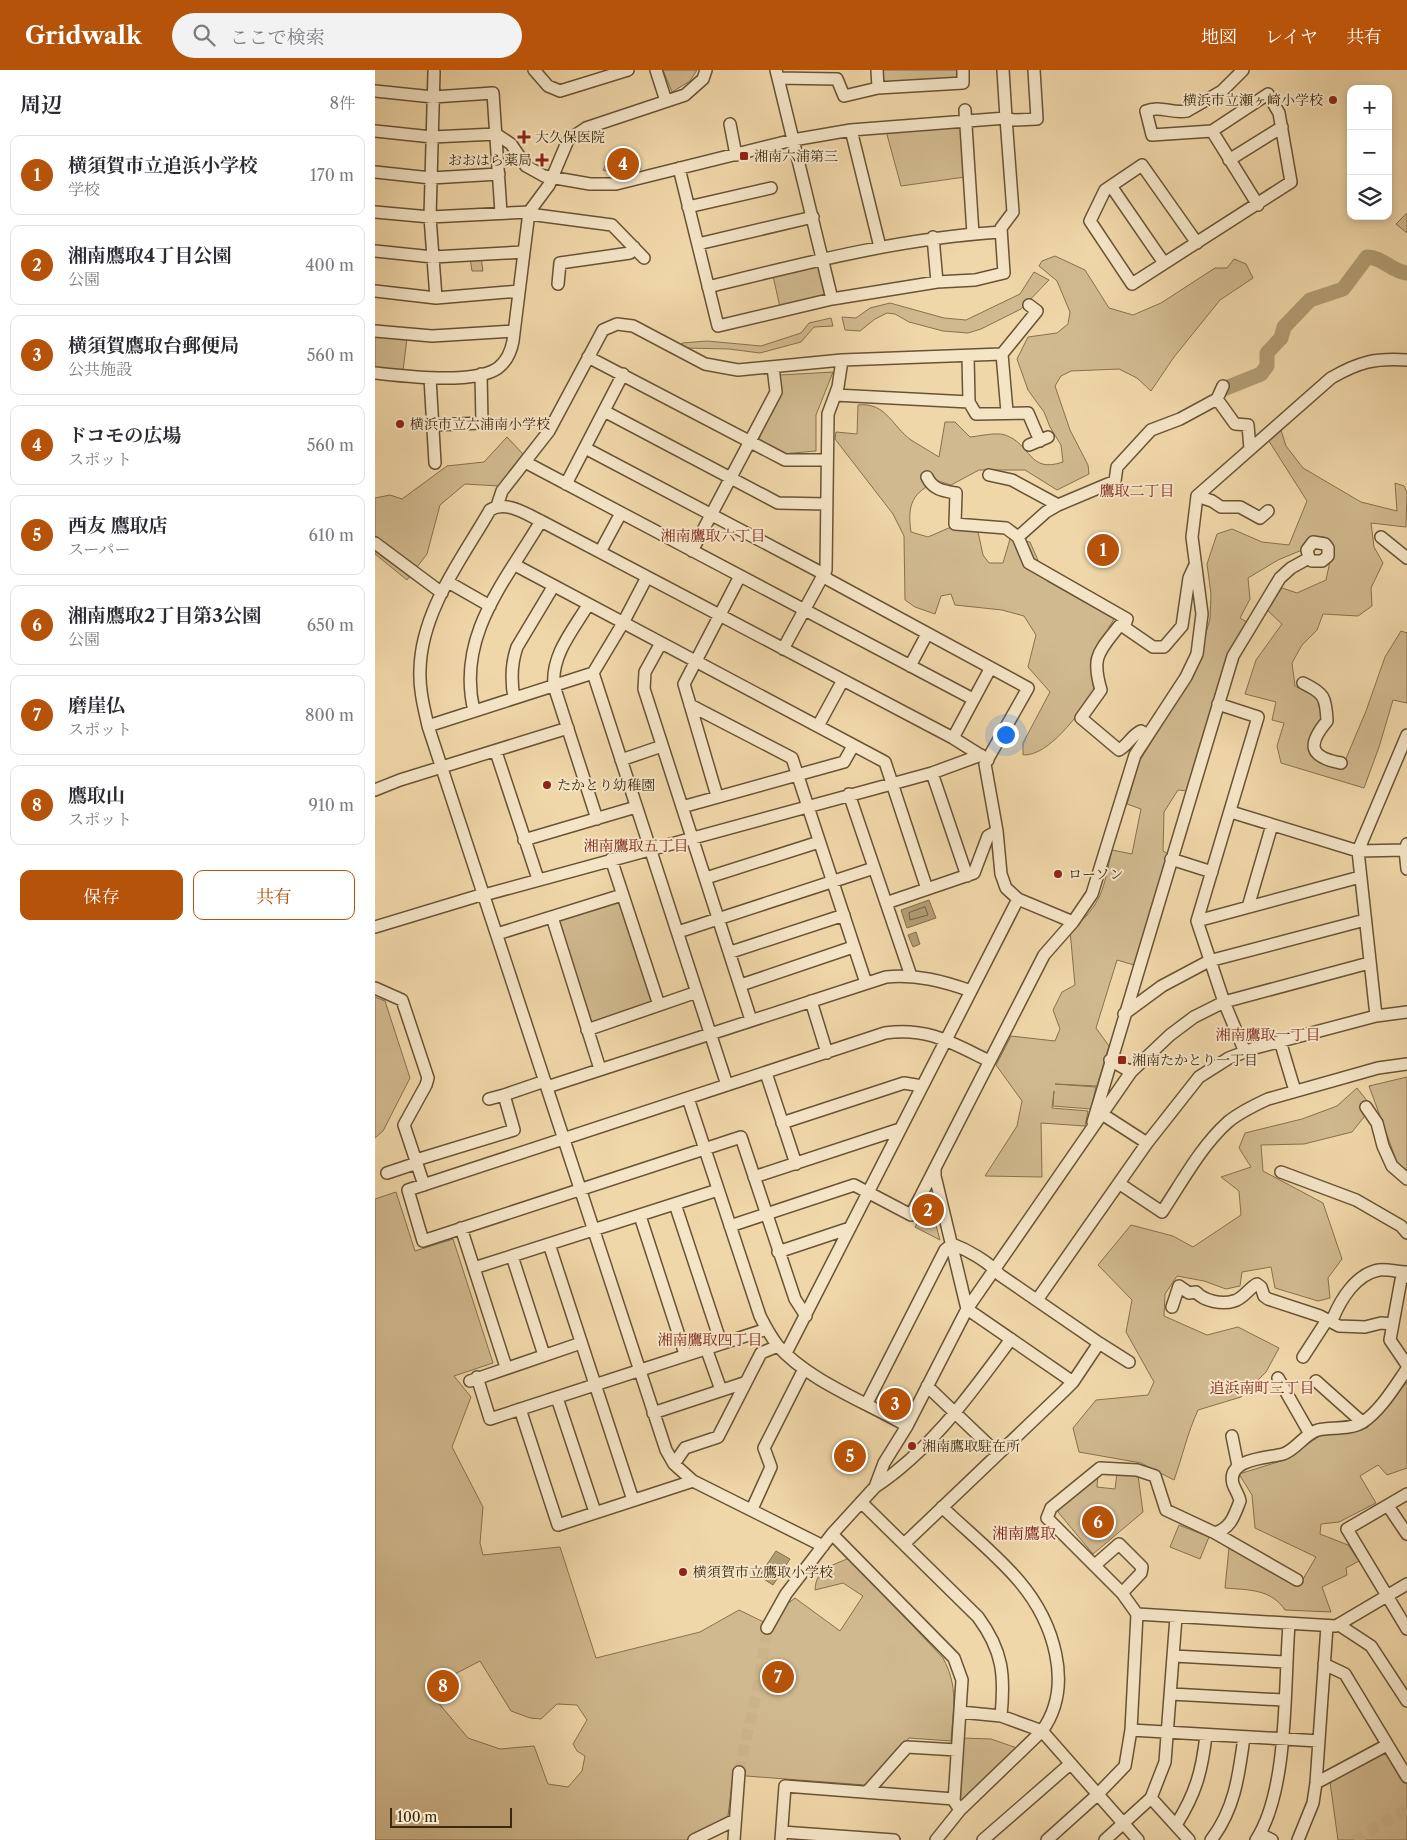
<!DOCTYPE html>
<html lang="ja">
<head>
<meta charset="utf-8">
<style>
  body { margin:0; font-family:"Libre Caslon Text","Noto Serif JP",serif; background:#f2f2f3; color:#2b2b33 }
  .controls { position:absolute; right:15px; top:15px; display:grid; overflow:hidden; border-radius:10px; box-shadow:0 2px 8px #0003 }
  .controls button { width:45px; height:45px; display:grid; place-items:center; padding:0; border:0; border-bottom:1px solid #e1e1e2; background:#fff; color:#2b2b33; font:25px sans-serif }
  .scale { position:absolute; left:15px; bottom:12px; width:122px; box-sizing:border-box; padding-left:5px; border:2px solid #3b290e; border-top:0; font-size:14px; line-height:18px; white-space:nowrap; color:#3b290e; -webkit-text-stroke:4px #f5e5c7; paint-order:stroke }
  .you { position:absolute; left:630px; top:664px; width:18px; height:18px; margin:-12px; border:4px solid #fff; border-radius:50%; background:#1a73e8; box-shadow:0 0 0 8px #1a73e833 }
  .badge { display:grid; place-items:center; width:32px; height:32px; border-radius:50%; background:#b45309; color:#fff; font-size:16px; font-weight:700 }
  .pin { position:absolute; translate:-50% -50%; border:2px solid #fff; box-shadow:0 1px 5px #0006 }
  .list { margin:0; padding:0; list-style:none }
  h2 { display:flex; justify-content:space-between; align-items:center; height:65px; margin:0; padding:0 20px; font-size:21px }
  h2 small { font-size:16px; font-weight:400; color:#7c7c81 }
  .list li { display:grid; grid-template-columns:32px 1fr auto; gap:15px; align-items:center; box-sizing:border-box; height:80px; margin:0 10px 10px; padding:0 10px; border:1px solid #e1e1e2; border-radius:10px }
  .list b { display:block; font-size:19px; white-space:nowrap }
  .list p { margin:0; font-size:16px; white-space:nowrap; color:#7c7c81 }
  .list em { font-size:16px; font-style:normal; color:#7c7c81 }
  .actions { display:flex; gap:10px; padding:15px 20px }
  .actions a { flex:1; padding:11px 0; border:1px solid #b45309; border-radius:10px; text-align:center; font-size:18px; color:#b45309 }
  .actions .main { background:#b45309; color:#fff }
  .icon { flex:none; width:28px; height:28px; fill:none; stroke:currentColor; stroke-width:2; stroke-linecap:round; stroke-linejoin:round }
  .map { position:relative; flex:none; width:1032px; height:1770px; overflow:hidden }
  header { display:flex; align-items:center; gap:30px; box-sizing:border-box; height:70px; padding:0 25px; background:#b45309; color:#fff }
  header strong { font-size:24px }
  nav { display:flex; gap:28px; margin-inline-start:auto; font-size:18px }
  .search { width:350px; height:45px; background:#f2f2f3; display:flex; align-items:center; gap:12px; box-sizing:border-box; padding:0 18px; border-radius:28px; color:#7c7c81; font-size:19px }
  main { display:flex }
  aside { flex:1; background:#fff }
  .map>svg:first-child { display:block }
  .green { fill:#d1b98f; stroke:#86714e; fill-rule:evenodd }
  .water { fill:#b29c74; stroke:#826e4b }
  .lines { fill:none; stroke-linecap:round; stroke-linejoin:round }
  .shore { stroke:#766241; stroke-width:1 }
  .river { stroke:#b29c74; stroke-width:15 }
  .minor-tunnel { stroke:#ccb48a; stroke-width:11; stroke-dasharray:11 5.5; stroke-linecap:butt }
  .minor-casing { stroke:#685435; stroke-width:14 }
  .minor { stroke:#f5e5c7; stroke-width:11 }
  .poi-dot { fill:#8f2418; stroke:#f5e5c7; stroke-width:2 }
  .labels { text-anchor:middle; stroke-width:4; stroke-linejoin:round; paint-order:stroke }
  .poi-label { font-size:14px; fill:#3b290e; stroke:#f5e5c7; text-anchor:start }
  .neighbourhood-label { font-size:15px; fill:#7a1f14; stroke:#f5e5c7 }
  .quarter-label { font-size:16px; fill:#7a1f14; stroke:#f5e5c7 }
</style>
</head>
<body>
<header>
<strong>Gridwalk</strong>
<div class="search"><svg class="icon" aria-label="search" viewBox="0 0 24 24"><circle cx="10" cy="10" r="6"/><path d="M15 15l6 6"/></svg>ここで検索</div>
<nav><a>地図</a><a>レイヤ</a><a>共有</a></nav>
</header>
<main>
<aside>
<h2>周辺<small>8件</small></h2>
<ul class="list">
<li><span class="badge">1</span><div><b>横須賀市立追浜小学校</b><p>学校</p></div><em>170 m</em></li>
<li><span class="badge">2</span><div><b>湘南鷹取4丁目公園</b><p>公園</p></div><em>400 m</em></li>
<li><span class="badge">3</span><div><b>横須賀鷹取台郵便局</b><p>公共施設</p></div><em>560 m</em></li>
<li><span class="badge">4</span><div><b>ドコモの広場</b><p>スポット</p></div><em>560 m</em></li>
<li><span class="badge">5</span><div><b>西友 鷹取店</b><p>スーパー</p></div><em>610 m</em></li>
<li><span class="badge">6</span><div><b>湘南鷹取2丁目第3公園</b><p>公園</p></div><em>650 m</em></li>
<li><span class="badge">7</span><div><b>磨崖仏</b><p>スポット</p></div><em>800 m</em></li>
<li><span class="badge">8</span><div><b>鷹取山</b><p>スポット</p></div><em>910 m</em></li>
</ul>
<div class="actions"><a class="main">保存</a><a>共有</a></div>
</aside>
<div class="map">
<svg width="1032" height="1770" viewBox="0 0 1032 1770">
  <rect width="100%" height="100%" fill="#f0d7a9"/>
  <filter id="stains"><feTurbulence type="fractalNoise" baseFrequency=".004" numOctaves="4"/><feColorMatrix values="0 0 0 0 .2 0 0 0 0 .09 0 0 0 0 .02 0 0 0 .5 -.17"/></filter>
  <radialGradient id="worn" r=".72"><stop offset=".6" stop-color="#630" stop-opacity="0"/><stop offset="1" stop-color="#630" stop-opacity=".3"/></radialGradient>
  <path class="green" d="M288,0H322L315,11L297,22Z
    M507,0H582L583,11L509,15Z
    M588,57L590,107L526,116L511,61Z
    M261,82L266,99L243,105L228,100L233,90Z
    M1032,143V163L1021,154Z
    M680,186L710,200L734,238L758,245L786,233L840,198H852L859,189L871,194L878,208L845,230L799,287L776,321L762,308L744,299L696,301L686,306L680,316L695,360L713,395L714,404L682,420L650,400H604L576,415L563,411C537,422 532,435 536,462L553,467L576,457L603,462L608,485L614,493H628L635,469L655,472L672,511L739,549L716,588L719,624C703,643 675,686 648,685V673L675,622L653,597L661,565L649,546L627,540L580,535L576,524L566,526L560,544L540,537L530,530L529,466L518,444L460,369L461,362L482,364L483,335C511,332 517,356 536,370C545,376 555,381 564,387L570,352H580L595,367C605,366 622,362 630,365C657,374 653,404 688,392L686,375L675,357L669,342L653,320L642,289L653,267L682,263L693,254L695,242L682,211L664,196L667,191Z
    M106,187L108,201H97L95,188Z
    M443,195L450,226L405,237L398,206Z
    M659,202L674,210L646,239L606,259L593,263L568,261L534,252L520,244L512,243L500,249L485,261L470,260L467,247L481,248L495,238L515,233L569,248L591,250L645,224Z
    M456,248L458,256L439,257L426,272L385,283L354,279L310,278L305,276L307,273L332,271L386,276L426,263L434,253Z
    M0,265L32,268L28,301L0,299Z
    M458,302L441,345V381L407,384L383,371L405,323V305Z
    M905,357L911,376L928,398L986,432L1022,441L1020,413L1029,416L1032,422L1031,457L996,453L999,477L1008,493L996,518L997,536L983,546L948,544L942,560L927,575L917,593L920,616L946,630L948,652L935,666L942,690L967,698L991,641L1010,587L1026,561L1032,563V633L1018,630L1004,677L989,718L906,693L902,676L909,653L897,650L901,632L870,624L881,590L907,554L892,540L907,518L922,523L951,510L958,477L949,467H937L927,480L903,490L873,508L875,529L865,548L872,552L812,721L803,720L789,742L788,781L793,784L759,895L742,890L721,958L734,976L722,1016L680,1014L721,1017L716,1039L678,1036L679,1021L677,1038L713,1041L710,1056L666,1053L667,1107L610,1106L642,1056L647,1031L621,995L636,966L680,971L685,959L678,940L687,922L700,915L695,861C728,834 728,819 737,780L757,784L766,739L752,734L764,692L819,603L835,549L836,524L832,494L842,464L857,459L887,472L914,475L932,431L892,368Z
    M132,367L148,384L124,416L90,414L65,435L52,484L32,510L0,484V428L15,425L27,429L72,396L109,392Z
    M246,828L279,932L217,955L182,850Z
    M0,927L10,931L35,1008L8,1061L0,1068Z
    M1032,1007V1102L1024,1098L994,1016Z
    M982,1018L997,1037L977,1062L929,1074L886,1075L888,1101L948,1133L967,1189L953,1208L955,1228L943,1231L900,1218L896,1197L867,1202L865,1216L851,1219L829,1211L802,1206L790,1224L789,1246L832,1265L863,1257L904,1278L891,1302L866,1327L823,1340C812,1364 808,1385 799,1410L766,1393L704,1382L698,1358L721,1330L773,1325L779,1312L751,1262L757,1230L723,1195L756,1155L798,1166L818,1177L866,1145L864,1121L846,1107L876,1097L864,1078L870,1063L927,1049L962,1036Z
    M21,1122L40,1181L78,1169L118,1293L79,1306L96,1327L77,1377L108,1437L105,1473L108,1485L185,1477L221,1588L325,1562L364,1540L399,1557L412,1534L420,1528L465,1561L488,1526L468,1513L440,1520C441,1498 457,1496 474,1488L568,1588C584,1618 578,1638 576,1671L534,1668L490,1715L358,1705L353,1746L312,1770H0V1129ZM105,1591L136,1641L155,1648L166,1649L182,1634L202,1635L212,1650L198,1674L202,1681L210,1686L207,1701L193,1717L173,1714L159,1676L125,1679L93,1668L61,1630L77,1619L76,1606Z
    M554,1129L565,1170L540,1157Z
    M1032,1312V1398L1012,1405L1003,1395L985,1406L1001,1433L964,1452L946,1454L945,1464L973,1475L984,1491L971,1498L972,1505L947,1517L956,1542L910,1540C896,1519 874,1520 850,1518L854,1478L924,1516L941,1487L880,1458L877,1425L864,1404L906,1391L945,1366L992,1358Z
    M723,1404L722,1417L740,1419L742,1404L763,1405L768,1442L718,1484L683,1442L685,1431Z
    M804,1455L834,1467L825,1489L795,1477Z
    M587,1668L616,1669L642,1678L589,1731L585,1732L582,1729Z
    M1011,1680L1032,1711V1770H963L955,1712Z"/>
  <path class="water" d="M554,830L561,848L532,858L526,840Z
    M541,862L545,874L538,877L533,865Z
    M401,1481L415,1489L398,1515L384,1506Z"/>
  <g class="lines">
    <path class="shore" d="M550,837L553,845L535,850L534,843Z"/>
    <path class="river" d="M851,318L886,304L892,296V283L906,268L909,257L935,230L968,219L992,187C1008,187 1017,202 1032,203"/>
    <path class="minor-tunnel" d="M364,1702L384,1610L392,1558
      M979,1770L1032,1739"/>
    <defs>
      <path id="minor" d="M159,0L173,16L185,21L253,0
        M281,0L291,31
        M401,0L457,229
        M502,0L503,18
        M59,2L55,147L61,228
        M403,8L462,9L469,26L503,18L588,13V0
        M0,21L58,27L118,23L126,143
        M590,40L598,164
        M355,54L361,85
        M476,60L505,177
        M0,61L57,67L121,64L136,74L151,96L169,106L215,114H241L418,70L476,60L631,48L628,0
        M837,61L883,135
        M854,90L907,57
        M304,98L343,256L457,229L562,212L600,210L629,203L626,158L638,142L631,48L639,50L662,49L659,0
        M0,102L56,108L124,104
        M736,116L789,193
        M313,137L396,118
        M0,142L55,147L154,142
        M154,144L237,155L269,188
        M558,167L562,212
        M822,173L767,95L730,120L715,151L757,214L916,112L904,43L893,24L837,61L777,65L771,41C785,35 797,44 812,41L847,21L868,0
        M323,174L438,147
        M0,181L58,187L149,182
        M183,214L185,193L255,183L259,177
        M333,217C430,193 526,168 626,162
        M0,221L61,228L144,221
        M0,261L57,266L139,261
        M593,286L594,332L601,344L653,343L665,371
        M213,287L410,390H452
        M0,303C29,306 99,315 123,298C132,291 136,282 138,271L154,142L174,115L193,70L211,58L310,25L328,9L331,0
        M55,308L60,393
        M848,316L842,329L860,354L873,355L875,379
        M460,325L594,332
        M229,341L403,433L452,434
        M632,342L627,284L662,241L654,235
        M58,355L107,353L106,304
        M654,375L673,367
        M210,378L445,502L454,510L653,618L610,694L622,761L626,804L631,818L643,829L698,852
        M150,392L598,629
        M614,405L637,410L683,435
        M552,407C558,420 569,421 581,423L580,454L631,458L643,467L654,493L752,549L749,557L778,577H789L807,556L814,508L820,495
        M191,414L248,304
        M822,426L837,431L846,437H865L885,448L893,441
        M122,436L127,421L174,361L228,260L242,254L258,256L330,294L363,300L467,290L627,284
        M643,467L671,442L683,435L740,411L742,397L776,360L805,349L842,329
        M1006,467L1032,488
        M0,473L67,523
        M317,481L401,322L398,297
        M225,482L246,443
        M140,495L510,692L552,819
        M73,512L115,536
        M213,535C198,560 176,585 179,616L222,749
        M749,557L744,556C724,582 716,586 726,620L706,648L744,680C753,675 757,665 766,661L773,665
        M286,573L270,602L269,619L376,950
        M408,579L451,500L453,344L463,317L467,290
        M535,596L552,564
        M218,603L352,1015
        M928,613C949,623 951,627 952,651C932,675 934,687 966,693
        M139,628C136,611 136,594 142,577L178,517
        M843,634L883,647L822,851L849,932L870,982
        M315,635L417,688L491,913
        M99,641C81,566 130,512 166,451
        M53,656L218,603L248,553L272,507
        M443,656L468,610
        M578,668L615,599
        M121,682L163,809
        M246,690L287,676
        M557,703L592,806
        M0,720L25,710L193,658
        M474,724L536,906
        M342,726L309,614L365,506
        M307,737L469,692L478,676
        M856,742L983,781L1030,780
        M149,770L261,737
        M1032,774L1030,780L1032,799
        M236,789L284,935
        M796,789L837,802
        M331,808L444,772
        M109,825L557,703L606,685
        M511,833L599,803L613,766L622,761
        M873,837L897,755
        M177,847L225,999
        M822,851L985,807
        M0,857L109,824
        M303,862L499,798
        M122,864L247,825
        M356,882L469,845
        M366,915L478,877
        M0,918L27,930L53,1008L51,1015L29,1055L49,1115
        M436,931L452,983
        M749,944L787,916L834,891L990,850
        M1001,946L983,781L1032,665
        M212,960L322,922
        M905,971L920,1021
        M735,990L756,1002
        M391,1003L421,1094
        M172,1017L511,907C541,904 568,911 596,921
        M313,1028L385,1246C390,1256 396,1267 403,1276C434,1311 491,1332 532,1356
        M114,1029L129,1025
        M991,1037L1002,1053L1008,1076L1017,1096L1032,1109
        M727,1044L772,1073
        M718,1052L858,586L905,508L916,498L934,488L932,480L938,472L950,474L953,478V486L947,491H937L934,488
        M407,1053L529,1013L547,1016
        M41,1090L139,1060L129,1025L170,1011
        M560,1098V1106L592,1239L698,1312
        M906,1102L981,1130L1026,1156L1032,1163
        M12,1103L42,1093
        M379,1107L525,1059
        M745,1114L787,1142C807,1112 826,1076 853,1052C865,1042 880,1035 893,1029L1003,998L1032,994
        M300,1134L346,1273
        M265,1146L310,1284
        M355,1156L479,1115L536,1145L669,885L698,852L717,824L760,685L811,607L822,584L827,544L817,467L822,426L956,308C984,292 999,288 1032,290
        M86,1158L131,1297
        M174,1174L258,1430
        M403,1182L475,1158
        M137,1186L169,1285
        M99,1198L343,1120
        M1032,1206L1026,1210L1015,1270L1032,1295
        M662,1230L772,1073L824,1007L854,988L880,978L1001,946L1032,942
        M797,1237L804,1216L814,1223L821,1222C829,1231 847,1235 859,1231C868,1229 874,1218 882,1214L886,1217L889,1226L893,1229L945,1246L964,1256L990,1257L1006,1253L1018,1254
        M431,1246L420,1229L366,1067L48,1171L33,1120L510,963C553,957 577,973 614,991
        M724,1273L754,1292
        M331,1278L346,1320
        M411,1283L643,829
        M928,1287L952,1250L958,1248C966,1229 981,1204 1004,1200C1012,1199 1024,1202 1032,1202
        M102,1307L115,1349L392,1259
        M903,1308L935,1364
        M95,1311L206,1273
        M941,1311L987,1352
        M552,1316L623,1384
        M182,1328L220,1442
        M492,1333L570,1180L577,1174C593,1180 614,1192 625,1205L724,1273L698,1312L688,1322L529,1474
        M145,1339L183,1455L318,1411
        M278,1343L369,1313
        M857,1366L863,1396
        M299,1394L310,1378L343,1367L386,1283L403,1276
        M500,1417C557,1379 596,1323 636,1269
        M1032,1424L972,1459L1032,1559
        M486,1432L603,1547C628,1581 630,1605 626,1646
        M1013,1436L1032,1464
        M377,1439L396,1397L389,1378L429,1299
        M840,1463L922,1510
        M457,1464L579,1588L587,1610L579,1731L585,1740
        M448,1476L318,1411L299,1394L291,1380L53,656C49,638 44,619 45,600C46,541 87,489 115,440C131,430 151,444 166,451L578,668L613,690
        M720,1495L744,1474L767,1497L766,1503L747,1523
        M762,1544L961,1556L1032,1514
        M964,1555L996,1576L1032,1631
        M392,1558L411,1524L457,1464L500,1417L509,1393L532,1356L592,1239L756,1002L795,965L819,947L849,932L994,893
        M799,1586L911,1592
        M949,1594L970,1604L1032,1707
        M796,1624L908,1630
        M585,1642L626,1646L667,1661L763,1770
        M756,1660L944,1671
        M941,1713L1012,1675
        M492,1722L532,1677L582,1680
        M776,1728L814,1770
        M801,1755C821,1723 827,1701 831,1665
        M407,1762L519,1770
        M885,1764L897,1770
        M319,1770L360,1750
        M359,1770L364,1702
        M406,1770L410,1716L579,1729
        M561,1770L585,1740L667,1661C700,1615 678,1551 644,1511C621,1484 592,1461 567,1437
        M608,1770L695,1694
        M672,1770L722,1725L750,1696L756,1660L762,1544L747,1523L672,1448L676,1438L725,1398L762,1400L780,1406L791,1440L840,1463C856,1458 859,1446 865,1431C864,1425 860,1420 858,1414C851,1388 894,1388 908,1384C921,1380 929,1364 943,1360C957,1357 975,1360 988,1352C1006,1340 1020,1316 1032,1299
        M730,1770L776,1728L790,1692L801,1547
        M836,1770C860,1739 864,1704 869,1667
        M881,1770C914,1720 909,1615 914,1555
        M923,1770L938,1733L941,1713L952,1556"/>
    </defs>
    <use href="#minor" class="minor-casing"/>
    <use href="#minor" class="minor"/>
  </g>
  <g class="poi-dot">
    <circle cx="958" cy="30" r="5"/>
    <path d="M146.5 59.5h5v5h5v5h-5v5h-5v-5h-5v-5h5z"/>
    <rect x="364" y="81" width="10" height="10" rx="2.5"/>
    <path d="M164.5 82.5h5v5h5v5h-5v5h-5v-5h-5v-5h5z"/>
    <circle cx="25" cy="354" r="5"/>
    <circle cx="172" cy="715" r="5"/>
    <circle cx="683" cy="804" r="5"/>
    <rect x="742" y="985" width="10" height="10" rx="2.5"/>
    <circle cx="537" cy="1376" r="5"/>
    <circle cx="308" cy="1502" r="5"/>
  </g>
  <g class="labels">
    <g class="poi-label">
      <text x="948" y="35" text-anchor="end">横浜市立瀬ヶ崎小学校</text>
      <text x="160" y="72">大久保医院</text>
      <text x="379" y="91">湘南六浦第三</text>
      <text x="157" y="95" text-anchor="end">おおはら薬局</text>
      <text x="35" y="359">横浜市立六浦南小学校</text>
      <text x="182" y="720">たかとり幼稚園</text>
      <text x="693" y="809">ローソン</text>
      <text x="757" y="995">湘南たかとり一丁目</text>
      <text x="547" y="1381">湘南鷹取駐在所</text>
      <text x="318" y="1507">横須賀市立鷹取小学校</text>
    </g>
    <g class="neighbourhood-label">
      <text x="762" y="426">鷹取二丁目</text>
      <text x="338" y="471">湘南鷹取六丁目</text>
      <text x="261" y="781">湘南鷹取五丁目</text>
      <text x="893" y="970">湘南鷹取一丁目</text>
      <text x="335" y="1275">湘南鷹取四丁目</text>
      <text x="887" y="1323">追浜南町三丁目</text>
    </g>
    <g class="quarter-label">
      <text x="649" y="1469">湘南鷹取</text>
    </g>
  </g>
  <rect width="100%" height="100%" filter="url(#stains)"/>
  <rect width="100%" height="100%" fill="url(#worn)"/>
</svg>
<div class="controls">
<button>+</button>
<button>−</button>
<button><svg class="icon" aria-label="layers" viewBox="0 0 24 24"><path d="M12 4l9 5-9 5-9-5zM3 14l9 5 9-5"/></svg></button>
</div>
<div class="scale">100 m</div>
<div class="you"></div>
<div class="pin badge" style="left:728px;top:480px">1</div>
<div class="pin badge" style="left:553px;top:1140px">2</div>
<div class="pin badge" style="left:520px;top:1334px">3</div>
<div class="pin badge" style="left:248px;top:94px">4</div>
<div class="pin badge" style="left:475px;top:1386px">5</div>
<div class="pin badge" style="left:723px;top:1452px">6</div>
<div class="pin badge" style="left:403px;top:1607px">7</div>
<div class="pin badge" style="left:68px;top:1616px">8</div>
</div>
</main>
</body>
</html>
